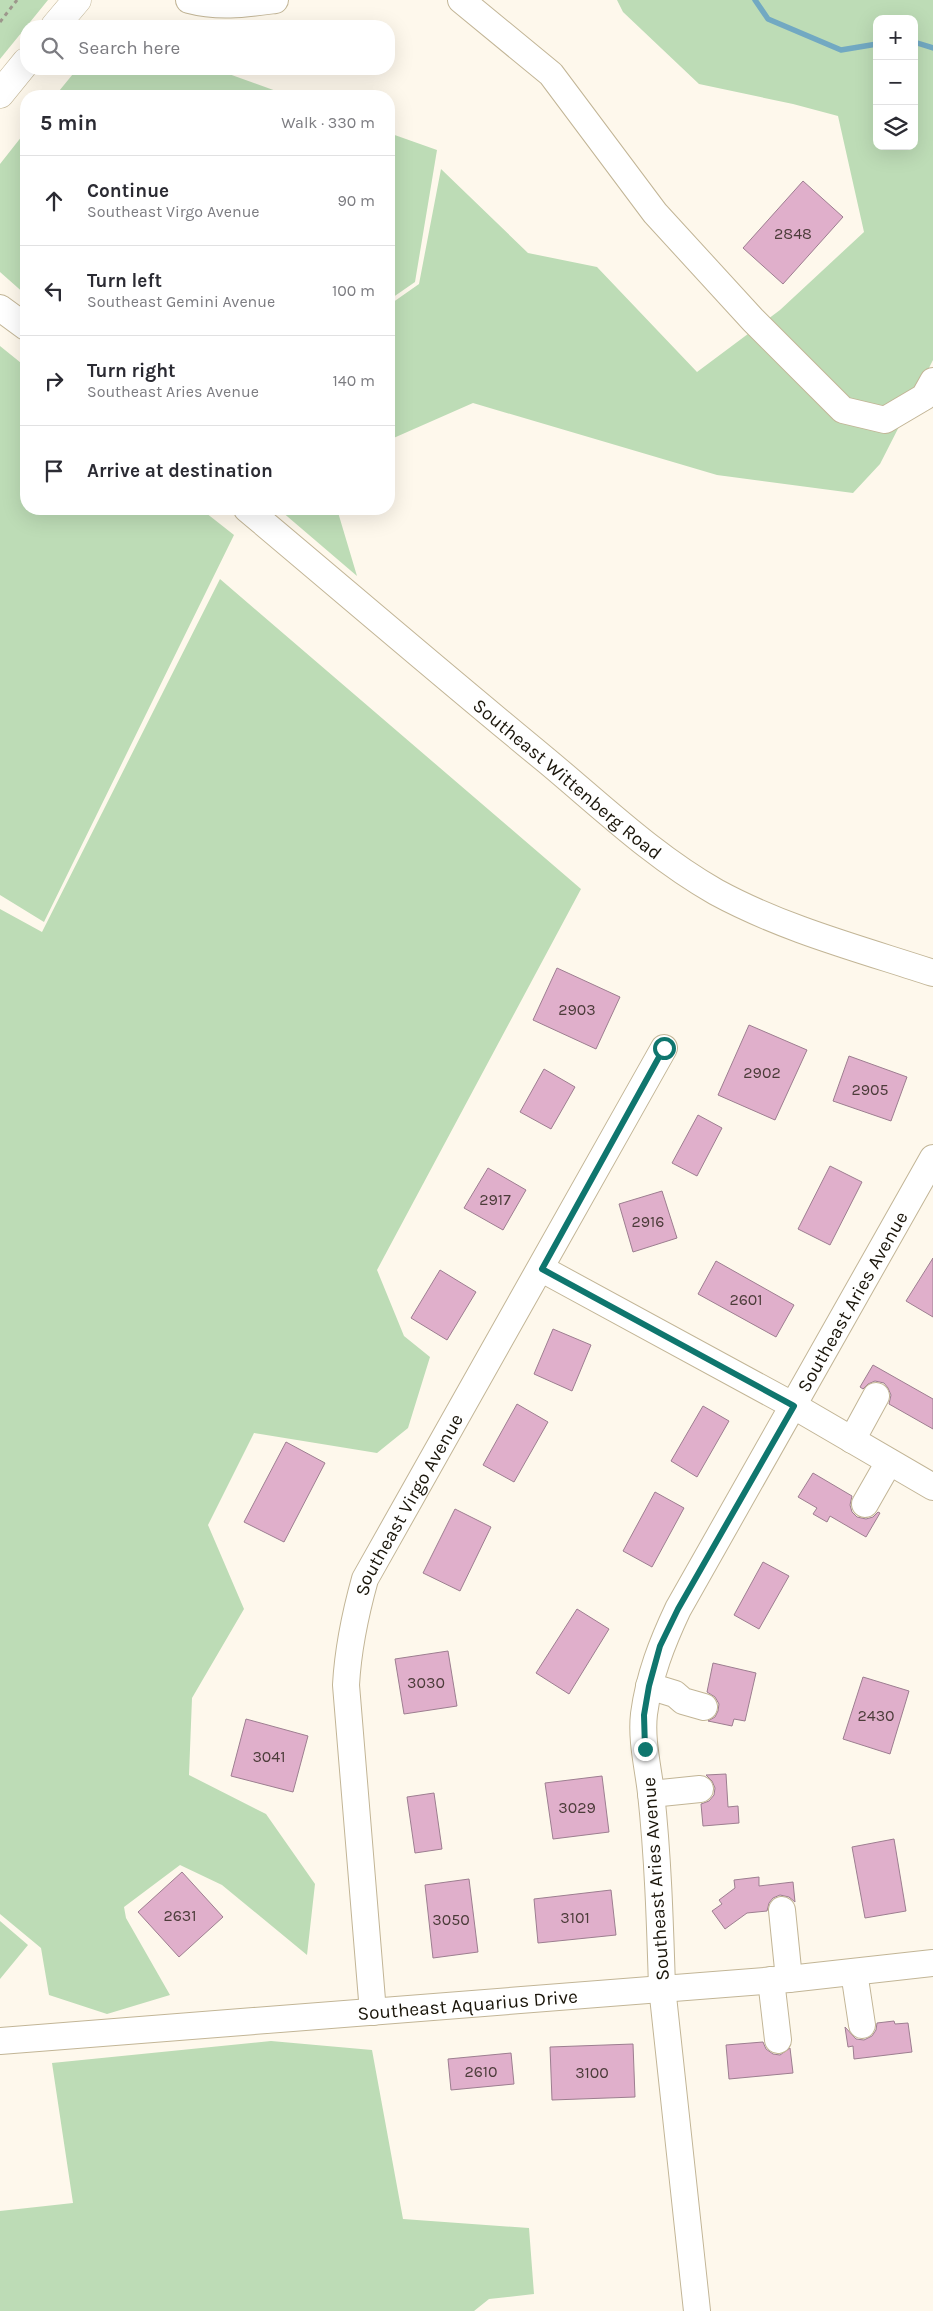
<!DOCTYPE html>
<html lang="en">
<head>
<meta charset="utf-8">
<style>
  body { margin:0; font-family:Karla,sans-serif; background:#f7f7f7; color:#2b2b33 }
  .controls { position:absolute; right:15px; top:15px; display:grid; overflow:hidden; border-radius:10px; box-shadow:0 5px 20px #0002 }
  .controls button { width:45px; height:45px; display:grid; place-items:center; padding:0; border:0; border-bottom:1px solid #e1e1e2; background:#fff; color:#2b2b33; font:25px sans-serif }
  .stop { position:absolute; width:15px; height:15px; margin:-11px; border:4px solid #0f766e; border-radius:50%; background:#fff }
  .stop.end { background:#0f766e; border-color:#fff; box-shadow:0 1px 5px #0008 }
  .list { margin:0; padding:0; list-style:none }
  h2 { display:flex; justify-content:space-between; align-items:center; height:65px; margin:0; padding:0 20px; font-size:21px }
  h2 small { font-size:16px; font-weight:400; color:#7c7c81 }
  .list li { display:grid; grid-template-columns:32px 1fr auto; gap:15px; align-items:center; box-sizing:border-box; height:90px; padding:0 20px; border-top:1px solid #e1e1e2 }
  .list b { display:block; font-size:19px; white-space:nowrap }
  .list p { margin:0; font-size:16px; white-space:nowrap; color:#7c7c81 }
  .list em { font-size:16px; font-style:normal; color:#7c7c81 }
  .icon { flex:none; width:28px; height:28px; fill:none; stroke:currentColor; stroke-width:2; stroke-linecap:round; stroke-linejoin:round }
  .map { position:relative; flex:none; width:933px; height:2311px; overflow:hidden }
  .search { position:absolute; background:#fff; box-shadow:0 5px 20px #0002; left:20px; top:20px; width:375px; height:55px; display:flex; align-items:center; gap:12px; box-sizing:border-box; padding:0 18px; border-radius:20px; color:#7c7c81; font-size:19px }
  .panel { position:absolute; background:#fff; box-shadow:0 5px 20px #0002; left:20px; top:90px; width:375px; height:425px; border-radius:20px }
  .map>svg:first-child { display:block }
  .green { fill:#bddcb6; fill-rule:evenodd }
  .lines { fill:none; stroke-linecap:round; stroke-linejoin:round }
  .stream { stroke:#72a9c2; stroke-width:5.5 }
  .building { fill:#e0afcb; stroke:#9d7e90 }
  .minor-casing { stroke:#c2b596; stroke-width:28 }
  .major-casing { stroke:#c2b596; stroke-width:29 }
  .path { stroke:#9d978c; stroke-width:3; stroke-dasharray:4 4; stroke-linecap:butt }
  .minor { stroke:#fff; stroke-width:26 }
  .major { stroke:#fff; stroke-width:28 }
  .route { stroke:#0f766e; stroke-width:6 }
  .labels { text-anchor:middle; stroke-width:4; stroke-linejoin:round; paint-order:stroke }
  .number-label { font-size:16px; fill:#4c3c3a }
  .street-label { font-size:19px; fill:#1a150a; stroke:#fff }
</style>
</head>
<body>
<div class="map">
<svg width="933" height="2311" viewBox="0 0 933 2311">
  <rect width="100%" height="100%" fill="#fef8ec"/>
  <path class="green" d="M0,0H48L0,59Z
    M617,0H933V360L880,464L853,493L717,475L473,403L389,440V305L419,284L441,169L528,253L597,267L697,372L780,310L864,232L838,116L793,104L699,84L623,12ZM877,19H914V146H877Z
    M77,69H215L290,96H55Z
    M26,131V295L0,272V164Z
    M389,133L437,150L415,282L389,300Z
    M0,346L26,367V509H201L234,535L44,922L0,895Z
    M279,509H337L357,576L281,511Z
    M220,579L581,889L377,1270L404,1336L430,1357L408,1428L377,1453L254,1433L208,1525L244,1609L192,1698L189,1775L266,1814L315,1884L307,1955L222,1885L180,1865L124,1907L126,1918L170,1995L107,2014L49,1995L41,1948L0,1914V909L42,932Z
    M0,1921L28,1945L0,1979Z
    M271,2041L372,2050L403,2219L529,2228L534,2294L489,2299L474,2311H0V2211L73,2203L52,2063Z"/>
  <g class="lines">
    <path class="stream" d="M755,0L768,19L841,50L877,44
      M914,42L933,48"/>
  </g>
  <path class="building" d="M803,181L843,217L783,284L743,248Z
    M557,968L620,997L596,1049L533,1020Z
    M749,1025L807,1050L775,1120L718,1095Z
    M849,1056L907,1077L891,1121L833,1101Z
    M544,1069L575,1087L551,1129L520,1112Z
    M698,1115L722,1128L697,1176L672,1163Z
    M830,1166L862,1182L830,1245L798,1229Z
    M488,1168L526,1190L503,1230L464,1208Z
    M662,1191L677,1238L633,1252L619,1204Z
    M933,1258V1317L906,1301Z
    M716,1261L794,1305L776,1337L698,1294Z
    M440,1270L476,1292L447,1340L411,1318Z
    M553,1329L591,1345L572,1391L534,1374Z
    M873,1365L933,1399V1429L889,1404L891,1395L888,1388L884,1383L875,1381L868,1384L863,1389L860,1387Z
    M517,1404L548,1422L514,1482L483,1465Z
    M703,1406L729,1421L697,1477L671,1461Z
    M286,1442L325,1463L284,1542L244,1522Z
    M813,1473L852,1496L850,1505L852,1512L857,1517L866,1519L873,1517L878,1512L880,1513L866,1537L830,1516L827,1522L813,1514L817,1508L798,1497Z
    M655,1492L684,1508L652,1567L623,1551Z
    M455,1509L491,1527L460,1591L423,1573Z
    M763,1562L789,1576L759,1629L734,1615Z
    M577,1609L609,1629L569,1694L536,1673Z
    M448,1651L457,1706L404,1714L395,1659Z
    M713,1663L756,1673L745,1721L734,1719L732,1726L708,1721L715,1717L718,1711L719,1704L715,1697L707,1692Z
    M863,1677L909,1691L890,1754L843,1739Z
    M246,1719L308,1736L293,1792L231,1776Z
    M726,1774L728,1807L738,1806L739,1823L703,1826L701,1804L709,1801L714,1795L715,1788L712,1781L706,1775Z
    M602,1776L609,1832L553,1839L545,1783Z
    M434,1793L442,1849L415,1853L407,1797Z
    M894,1839L906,1911L865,1918L852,1847Z
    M182,1872L223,1917L179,1957L138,1912Z
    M759,1877V1886L793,1882L795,1902L789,1897L780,1895L773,1898L769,1903L767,1911L747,1913L725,1929L712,1911L722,1904L719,1900L735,1888L734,1880Z
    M469,1879L478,1952L433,1958L425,1885Z
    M611,1890L616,1935L538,1943L534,1899Z
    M894,2021L895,2024L908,2023L912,2052L854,2059L853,2046L848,2047L845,2027L856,2039L864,2040L872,2036L876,2030L877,2023Z
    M763,2042L766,2049L773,2054L780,2055L790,2048L793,2073L729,2079L726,2045Z
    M633,2044L635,2097L552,2100L550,2047Z
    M511,2053L514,2084L451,2090L448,2059Z"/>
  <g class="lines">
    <defs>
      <g id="minor">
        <path d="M189,0C219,8 245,4 275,0"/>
        <path d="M461,0L551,74L655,213L753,320L843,410L885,420L924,397L933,381"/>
        <path d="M0,308L26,327"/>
        <path id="s1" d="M247,509C347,593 446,678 547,761C601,806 654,857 716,892C784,929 860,949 933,973"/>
        <path d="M542,1269L794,1406L933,1487"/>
        <path d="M852,1440L876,1396"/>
        <path d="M865,1504L889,1462"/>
        <path d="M649,1686L675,1694L683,1701L704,1707"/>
        <path d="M651,1794L700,1789"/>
        <path d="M782,1910L789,1979"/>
        <path d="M854,1972L862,2025"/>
        <path d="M771,1980L778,2040"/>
        <path id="s2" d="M373,2012L346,1685C348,1648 355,1615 365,1579L664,1048"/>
        <path id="s3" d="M0,2041L789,1979L933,1963"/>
        <path id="s4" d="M697,2311L662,1987C660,1923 658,1857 651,1793C648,1767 641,1740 644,1714C649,1676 662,1643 678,1609L933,1158"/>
      </g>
      <path id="major" d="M55,26L77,0
        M0,94L26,62"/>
    </defs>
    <use href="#minor" class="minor-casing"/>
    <use href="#major" class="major-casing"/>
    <path class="path" d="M0,22L17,0"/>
    <use href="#minor" class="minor"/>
    <use href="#major" class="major"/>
  </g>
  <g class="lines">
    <path class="route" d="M645,1749L644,1715L649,1686L660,1646L678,1609L794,1406L542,1269L664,1048"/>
  </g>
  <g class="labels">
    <g class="number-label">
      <text x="793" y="239">2848</text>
      <text x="577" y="1015">2903</text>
      <text x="762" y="1078">2902</text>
      <text x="870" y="1095">2905</text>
      <text x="495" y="1205">2917</text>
      <text x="648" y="1227">2916</text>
      <text x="746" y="1305">2601</text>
      <text x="426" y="1688">3030</text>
      <text x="876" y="1721">2430</text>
      <text x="269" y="1762">3041</text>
      <text x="577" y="1813">3029</text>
      <text x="180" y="1921">2631</text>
      <text x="575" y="1923">3101</text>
      <text x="451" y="1925">3050</text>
      <text x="481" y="2077">2610</text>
      <text x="592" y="2078">3100</text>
    </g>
    <g class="street-label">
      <text dy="7" stroke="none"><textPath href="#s1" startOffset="419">Southeast Wittenberg Road</textPath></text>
      <text dy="7" stroke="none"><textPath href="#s4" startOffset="1064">Southeast Aries Avenue</textPath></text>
      <text dy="7" stroke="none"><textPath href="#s2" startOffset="522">Southeast Virgo Avenue</textPath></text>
      <text transform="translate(655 1879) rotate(-94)" y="7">Southeast Aries Avenue</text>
      <text dy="7" stroke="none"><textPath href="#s3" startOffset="469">Southeast Aquarius Drive</textPath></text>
    </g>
  </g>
</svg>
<div class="controls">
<button>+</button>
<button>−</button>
<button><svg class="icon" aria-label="layers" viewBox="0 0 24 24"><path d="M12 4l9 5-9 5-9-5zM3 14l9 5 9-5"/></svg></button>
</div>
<div class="stop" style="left:664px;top:1048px"></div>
<div class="stop end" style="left:645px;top:1749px"></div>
<div class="search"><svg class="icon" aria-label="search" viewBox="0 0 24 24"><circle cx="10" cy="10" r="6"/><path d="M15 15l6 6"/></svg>Search here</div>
<section class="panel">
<h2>5 min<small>Walk · 330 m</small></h2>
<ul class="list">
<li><svg class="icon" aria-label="ahead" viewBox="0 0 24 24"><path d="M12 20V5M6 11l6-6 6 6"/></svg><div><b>Continue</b><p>Southeast Virgo Avenue</p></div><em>90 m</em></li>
<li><svg class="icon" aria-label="left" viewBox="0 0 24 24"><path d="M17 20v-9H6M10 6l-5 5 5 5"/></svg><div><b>Turn left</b><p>Southeast Gemini Avenue</p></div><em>100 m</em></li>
<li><svg class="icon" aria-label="right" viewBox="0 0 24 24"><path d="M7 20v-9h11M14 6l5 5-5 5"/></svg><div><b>Turn right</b><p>Southeast Aries Avenue</p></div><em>140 m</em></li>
<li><svg class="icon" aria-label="arrive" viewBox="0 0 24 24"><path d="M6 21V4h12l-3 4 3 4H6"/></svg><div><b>Arrive at destination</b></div></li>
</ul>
</section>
</div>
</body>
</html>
